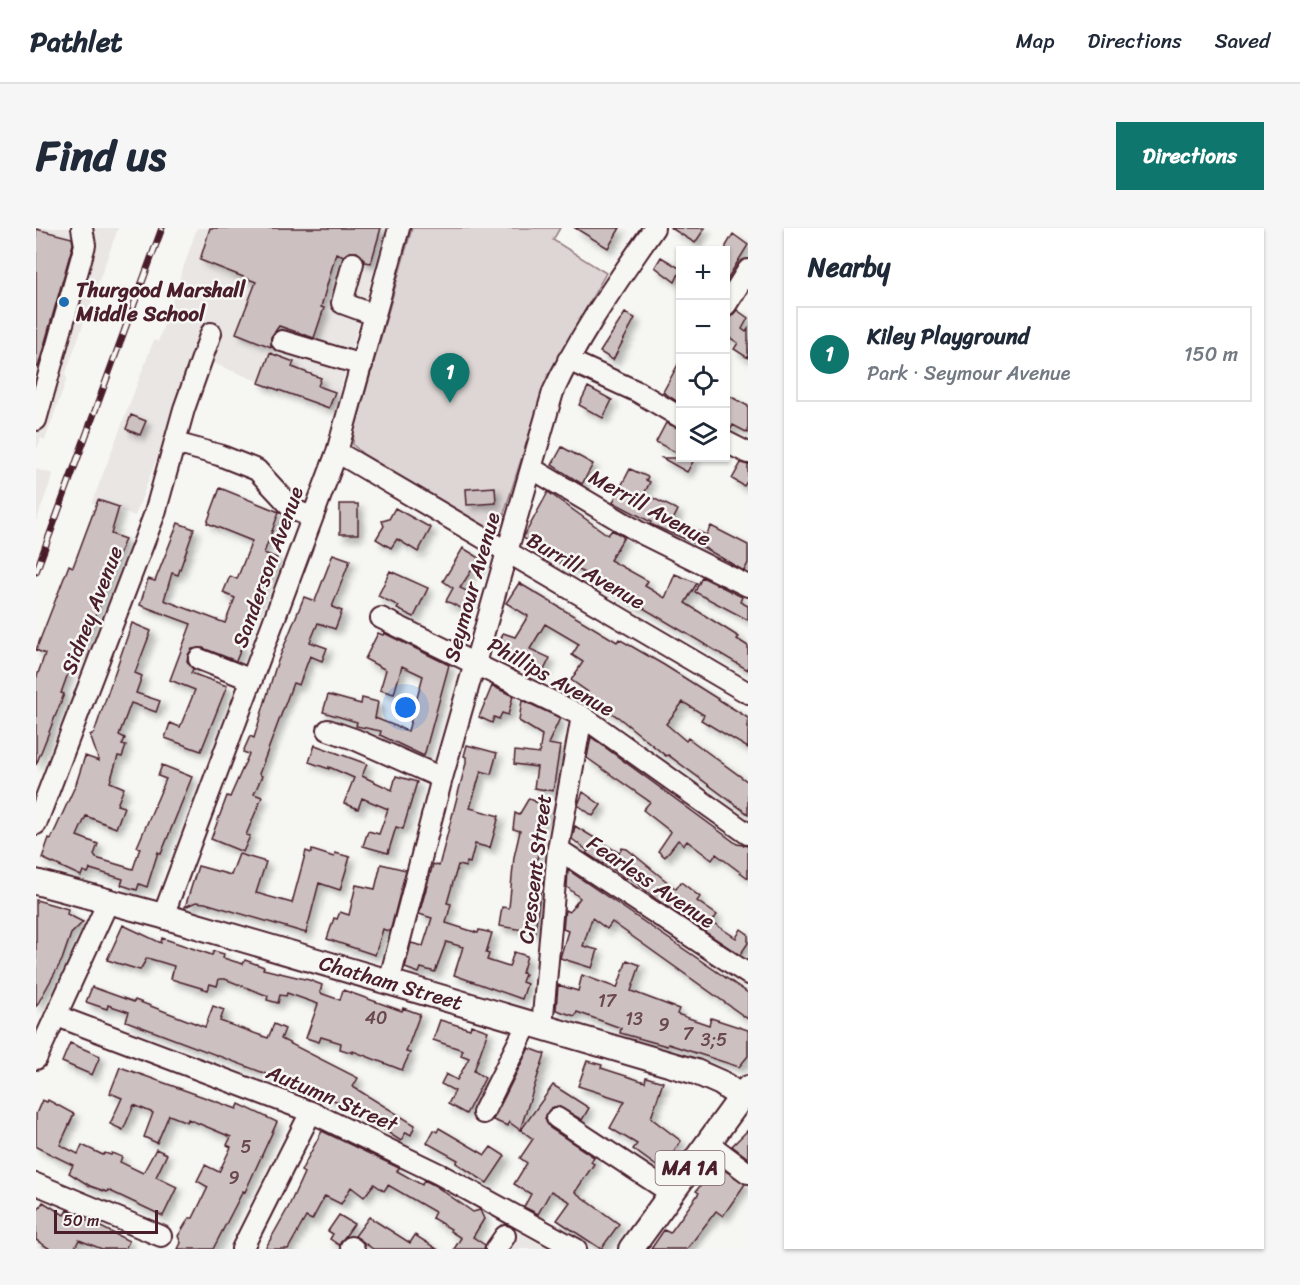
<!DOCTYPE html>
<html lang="en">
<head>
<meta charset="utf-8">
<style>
  body { margin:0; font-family:Sriracha,sans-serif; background:#f6f6f7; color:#1f2937 }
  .controls { position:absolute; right:18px; top:18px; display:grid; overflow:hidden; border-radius:0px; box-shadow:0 2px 4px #0004 }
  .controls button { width:54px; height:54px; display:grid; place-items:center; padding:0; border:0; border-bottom:2px solid #e0e1e3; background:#fff; color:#1f2937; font:30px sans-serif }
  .scale { position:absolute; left:18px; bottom:15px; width:104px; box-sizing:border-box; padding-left:6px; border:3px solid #4a1f2b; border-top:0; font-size:16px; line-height:21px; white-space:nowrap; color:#4a1f2b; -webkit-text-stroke:4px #f6f6f2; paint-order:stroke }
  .you { position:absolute; left:370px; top:480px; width:21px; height:21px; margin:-15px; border:4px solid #fff; border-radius:50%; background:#1a73e8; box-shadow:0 0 0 9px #1a73e833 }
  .badge { display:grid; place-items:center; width:39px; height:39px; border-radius:50%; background:#0f766e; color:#fff; font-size:20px; font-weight:700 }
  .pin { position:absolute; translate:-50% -50px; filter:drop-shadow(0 2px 3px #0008) }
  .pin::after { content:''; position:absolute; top:32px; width:21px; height:18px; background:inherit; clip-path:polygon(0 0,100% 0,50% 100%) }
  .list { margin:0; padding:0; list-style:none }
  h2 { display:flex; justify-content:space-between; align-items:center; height:78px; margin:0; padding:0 24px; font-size:26px }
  h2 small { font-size:20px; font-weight:400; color:#747a83 }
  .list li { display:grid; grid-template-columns:39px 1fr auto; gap:18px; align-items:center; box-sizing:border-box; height:96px; margin:0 12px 12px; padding:0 12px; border:2px solid #e0e1e3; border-radius:0px }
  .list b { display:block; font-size:22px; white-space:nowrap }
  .list p { margin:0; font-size:20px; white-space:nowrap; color:#747a83 }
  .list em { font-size:20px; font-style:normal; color:#747a83 }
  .icon { flex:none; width:33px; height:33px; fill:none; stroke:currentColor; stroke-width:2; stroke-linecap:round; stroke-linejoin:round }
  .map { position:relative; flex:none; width:712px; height:1021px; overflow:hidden; border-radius:0px }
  header { display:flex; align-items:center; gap:36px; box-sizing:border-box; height:84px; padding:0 30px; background:#fff; border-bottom:2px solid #e0e1e3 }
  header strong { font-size:28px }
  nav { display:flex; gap:33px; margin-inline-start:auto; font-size:21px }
  .intro { display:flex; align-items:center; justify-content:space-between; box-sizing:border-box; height:144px; padding:0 36px }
  h1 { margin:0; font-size:42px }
  .button { padding:15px 27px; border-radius:0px; background:#0f766e; color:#fff; font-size:21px; font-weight:700 }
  main { display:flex; gap:36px; padding:0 36px }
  aside { flex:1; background:#fff; border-radius:0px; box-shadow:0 2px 4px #0004 }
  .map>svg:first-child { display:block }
  .built { fill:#e9e6e3 }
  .green { fill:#ddd6d5; stroke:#947a80; stroke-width:1.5 }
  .building { fill:#ccc1c0; stroke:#4a1f2b; stroke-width:1.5; filter:url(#shadow) }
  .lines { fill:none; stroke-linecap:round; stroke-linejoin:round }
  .minor-casing { stroke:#4a1f2b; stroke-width:24 }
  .major-casing { stroke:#4a1f2b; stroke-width:28 }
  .minor { stroke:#f6f6f2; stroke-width:20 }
  .major { stroke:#f6f6f2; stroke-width:24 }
  .rail-casing { stroke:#4a1f2b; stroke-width:7 }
  .rail { stroke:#f6f6f2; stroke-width:4.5; stroke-dasharray:14; stroke-linecap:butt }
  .poi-dot { fill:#1f6fb2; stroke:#f6f6f2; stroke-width:2 }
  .labels { text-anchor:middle; stroke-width:5; stroke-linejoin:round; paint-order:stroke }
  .number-label { font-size:18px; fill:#6a4850 }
  .shield { fill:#f6f6f2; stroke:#7e6067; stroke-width:1.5 }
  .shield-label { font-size:20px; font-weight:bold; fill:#4a1f2b }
  .poi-label { font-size:21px; font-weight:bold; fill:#4a1f2b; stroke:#f6f6f2; text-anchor:start }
  .street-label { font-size:21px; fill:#4a1f2b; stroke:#f6f6f2 }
</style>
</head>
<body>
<header>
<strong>Pathlet</strong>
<nav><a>Map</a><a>Directions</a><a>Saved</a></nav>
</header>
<div class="intro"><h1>Find us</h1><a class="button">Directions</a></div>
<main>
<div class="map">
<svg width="712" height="1021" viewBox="0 0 712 1021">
  <defs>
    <filter id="shadow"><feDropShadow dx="5" dy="5" stdDeviation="3" flood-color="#0004"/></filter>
  </defs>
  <rect width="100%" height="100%" fill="#f6f6f2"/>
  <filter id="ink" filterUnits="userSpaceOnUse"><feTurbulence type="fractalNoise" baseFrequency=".0167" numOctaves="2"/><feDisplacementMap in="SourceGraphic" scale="12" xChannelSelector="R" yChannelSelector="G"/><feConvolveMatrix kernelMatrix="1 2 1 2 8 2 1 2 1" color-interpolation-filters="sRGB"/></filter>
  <g filter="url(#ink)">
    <path class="built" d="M0,0H82L29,147L31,150L9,212L5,210L0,223Z
      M161,0H350L298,183L159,128L99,288L56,275L118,112L122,114Z
      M0,241L17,246L0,294Z
      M466,995L514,1021H450Z"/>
    <path class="green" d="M376,0H524L517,12L570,45L512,147L464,298L451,299L327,226L317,217L318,204Z"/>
    <path class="building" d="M174,0H345L335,35L329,34L321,24H313L308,28L300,25L285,79L288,80L278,110L243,98L235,109V119L200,105L220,54L164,32Z
      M539,0H584L572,20Z
      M635,0H669L659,15Z
      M0,1L36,10L37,16L2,139H0Z
      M697,6L712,17L690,53V18Z
      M625,29L645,41L639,54L619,39Z
      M701,82L712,90L706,101L710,104L712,101V130L698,121L702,115L690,107V94Z
      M589,85L599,90L577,132L564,124Z
      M234,125L258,134L256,139L285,150L282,158L299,164L293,180L223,155Z
      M645,131V168L642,174L627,164Z
      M552,159L576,172L567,190L543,177Z
      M690,166L712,178V205L697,197L694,203L690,202Z
      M95,187L110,193L104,207L90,201Z
      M630,195L645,201V227L620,214Z
      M526,219L557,236L546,256L516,237Z
      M626,230H659L651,244Z
      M705,235L712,237V252L708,258L696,251Z
      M594,241L612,249L610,252L614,254L608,266L642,282L637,292L670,307L675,298L712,317V335L708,343L665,318L614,296L615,294L577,274Z
      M459,259L460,275L431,277L430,261Z
      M184,260L243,284L228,325L241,330L233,352L229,351L219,378L217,377L202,416L206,418L200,433L167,420L156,421L152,427L151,433L157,441L155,445L191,458L165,523L129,510L134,495L144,499L159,462L134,452L155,396L104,377L112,351L119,353L142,295L158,301L142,347L136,345L128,372L189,395L199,370L187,365L194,348L201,351L216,313L171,295Z
      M512,264L572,307L576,302L588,309L574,332L612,353L609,358L629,370L639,346L661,355L649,375L703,409L701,411L712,418V442L604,378L603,380L540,340L535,338L533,341L524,335L526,332L487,310Z
      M62,272L83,279L75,306L89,311L45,425L40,423L25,465L28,466L0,537V451L9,426L0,422L33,337L37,339Z
      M304,276H322V306H304Z
      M359,280L395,300L382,324L361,311L355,320L340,311L348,298L346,293L353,291Z
      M427,320L447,332L440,342L437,340L424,360L435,365L427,381L410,373L417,360L407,353Z
      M297,326L314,332L296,379L306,383L299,401L282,395L274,414L291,420L286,433L274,428L263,457L257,455L223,546L226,548L218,566L226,569L210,607L214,608L207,624L175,611L191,568L194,569L213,526L207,524L214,508L218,510L240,438L268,369L279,373Z
      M354,343L392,360L378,389L361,381L363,378L342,368Z
      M666,349L706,369L704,374L712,378V392L659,364Z
      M483,355L581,414L583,411L628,437L712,490V520L665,492L668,487L647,474L630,496L650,513L652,510L712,554V586L632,527L630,528L582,489L549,468L552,464L535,452L547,434L536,427L543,416L509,396L494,421L514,430L506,446L492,439L494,434L461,422L467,405L479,409L492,388L470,375Z
      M96,395L115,403L99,445L106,448L100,465L124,473L120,484L95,475L83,507L89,510L86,517L90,518L86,529L82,528L74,554L88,560L81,577L88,579L80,600L50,588L41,608L62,616L58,627L60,630L97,641L104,620L101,619L130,551L122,548L126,537L156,549L125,626L122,624L111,659L103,656L101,662L85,657L87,651L54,641L52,645L47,643L45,648L6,630L13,610L15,611L40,556L49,528L63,533L54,507L58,505Z
      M342,405L347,407L348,405L413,437L388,528L344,507L345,503L320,498L321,494L287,484L292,467L325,476L326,470L342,474L339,490L372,503L387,448L366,438L358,466L344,462L350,442L329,431Z
      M456,458L477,468L472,487L466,485L463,491L458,489L456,495L443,489Z
      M486,472L524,490L512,516L524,518L517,563L498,560L501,539L478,536L479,523L503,526L506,507L483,493Z
      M555,509L701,616L712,618V650L680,626L676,632L651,613L648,617L642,612L629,629L622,623L635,604L607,582L614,574L551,530Z
      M279,517L331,536L326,548L356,562L360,548L381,554L367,601L360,599L352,625L327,618L332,603L343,606L352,581L326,570L322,581L308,575L318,550L293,539V541L273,534Z
      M431,517L461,525L455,546L445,543L434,580L463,588L454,620L439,616L434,635L431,634L430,639L422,637L411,675L415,676L410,695L442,705L443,702L456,705L450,725L453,726L451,732L473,739L478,724L491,728L486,745L489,746L486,754L491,756L486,771L418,747L427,719L410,714L399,744L385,740L383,745L369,740L375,715L387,718L396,690L383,686L397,636L403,638L430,535V529L428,528Z
      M547,564L565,577L557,588L542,577Z
      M493,570L513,582L498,608L504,609L498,656L505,657L499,704L463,698L466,679L473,680L478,629L484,603L477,601L479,585L483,587Z
      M539,598L583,625L586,620L591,621L640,661L645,654L664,669L661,673L681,687L676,694L700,710L705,701L712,706V715L704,727L620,671L592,648L590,651L569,635L567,636L550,625L552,623L536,611Z
      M276,622L298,629L299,625L314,629L304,662L283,655L270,705L169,675L160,674L149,679L162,638L195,647L203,626L230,634L220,665L256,675L270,623L275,625Z
      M345,636L370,642L354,704L347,701L339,727L291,711L298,690L301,691L304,684L313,687L320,657L339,661Z
      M532,642L712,765V791L576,694L571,701L556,690L547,718L562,722L556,740L524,730L532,703L527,701L529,682L533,684L544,670L531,659Z
      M0,672L32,681L31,686L47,694L35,706L26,732L0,779Z
      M87,697L125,715L126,710L176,727L178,723L188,726L187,730L207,736L209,732L228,739L227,741L273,752L286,757L284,765L304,772L307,762L366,783L367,780L384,786L370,824L374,825L366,842L317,823V825L304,821L305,815L285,809L283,814L270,810L282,776L251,765L250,768L244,767L242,775L231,772L232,768L189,751H183L181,758L174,756L172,762L135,751L138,738L111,730L104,742L71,732Z
      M591,732L604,737L595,763L643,781L641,786L673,797L675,790L712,802V828L703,839L632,816L631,818L584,805L585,800L541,784L539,788L520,782L522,757L542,763L546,747L581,760Z
      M56,759L98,774L99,772L169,799L177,778L188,782L184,793L232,810L238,796L249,801L245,811L322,850L317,859L379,897L375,907L370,904L365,913L348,902L351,897L289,868L90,793L93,784L72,777L71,781L50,774Z
      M404,792L434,801L435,797L452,803L438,843L449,850L430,886L412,876L419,863L405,856L410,846L421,852L433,830L425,827L427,822L397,812Z
      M34,815L64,828L56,847L26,834Z
      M493,820L509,826L484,902L473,894L472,898L457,892Z
      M551,833L566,837L565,840L609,854L610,849L627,854L615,890L645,913L626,942L597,921L601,916L574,900L589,873L542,858Z
      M84,839L201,881L203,876L241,894L209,964L207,963L177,1021H142L145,1015L142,1008L153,990H157L172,959L161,953L169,937L183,944L195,919L191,917L195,909L152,891L151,894L133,887L121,915L108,909L117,885L98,877L87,902L74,896L86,870L74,865Z
      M517,857L553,880L546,892L522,878L515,880L509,890L514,900L558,929L555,934L558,936L539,964L583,996L565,1021L521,992L534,974L515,963L502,986L488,979L495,966L478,956L491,935L484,930L497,911L485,902Z
      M6,872L11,874L12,872L38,886L24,917L42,926L46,917L67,927L69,925L75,927L76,925L86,929L84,934L107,945L120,921L131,926L120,949L141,959L127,988L72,962L71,964L54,958L33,945L37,937L0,919V886Z
      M403,900L449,927L455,919L469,928L451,955L420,935L422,932L391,915L398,902L401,904Z
      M712,902V930L696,918Z
      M286,903L363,940L361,943L386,957L388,952L398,957L437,984L444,982L448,991L437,1009L449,1017L448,1021H418L425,1010L414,1003L415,1001L396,990L399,984L352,957L348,963L338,956L328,969L315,959L305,976L289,968L276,992L270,989L252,1021H229L252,980L268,945L265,943Z
      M685,940L709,956L687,988L680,983L651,1021H615L628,1002L634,1005L663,965L660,963L670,950L675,953Z
      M7,974L28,987L31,982L93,1013L89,1021H66L43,1012L38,1021H14L0,1012V985Z
      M303,987L318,996L303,1017L294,1011L297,1006L292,1003Z
      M333,989L374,1015L379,1007L401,1021H337L319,1008Z"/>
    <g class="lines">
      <defs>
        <path id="minor" d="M317,35L306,75L339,87
          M690,77L712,42
          M246,113L326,137
          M532,132L602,164L644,189
          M0,192L49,17L46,0
          M690,214L712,225
          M139,215L183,227L221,242L258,282L276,289
          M301,224L712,465
          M495,240L603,304L712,358
          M345,390L546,488L712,606
          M163,431L216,452
          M292,502L318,511L406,550
          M0,596L119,285L148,181L175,105
          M522,621L712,746
          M127,688L301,224L363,0
          M353,754L406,550L517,164C544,105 582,53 618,0
          M21,788L275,884L403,946L540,1021
          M506,799L522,621L546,488
          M0,831L72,674
          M447,885L492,795
          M521,890L635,965
          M672,915L712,945
          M0,956L125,1008
          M315,1019L318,1021
          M206,1021L275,884
          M460,1021L469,1008"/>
        <g id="major">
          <path id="s1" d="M0,654L127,688L660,844L685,855L705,869"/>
          <path d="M595,1021L712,860"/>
        </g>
      </defs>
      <use href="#minor" class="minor-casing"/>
      <use href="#major" class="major-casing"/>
      <use href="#minor" class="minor"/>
      <use href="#major" class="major"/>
      <defs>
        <path id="rail" d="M0,344L126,0"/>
      </defs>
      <use href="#rail" class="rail-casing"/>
      <use href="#rail" class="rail"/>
    </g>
  </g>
  <circle class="poi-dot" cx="28" cy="74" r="6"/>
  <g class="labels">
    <g class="number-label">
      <text x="571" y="779">17</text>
      <text x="340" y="796">40</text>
      <text x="598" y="797">13</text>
      <text x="628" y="803">9</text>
      <text x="652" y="812">7</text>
      <text x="678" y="818">3;5</text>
      <text x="210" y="925">5</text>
      <text x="198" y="956">9</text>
    </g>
    <rect class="shield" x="619.5" y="923" width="69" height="34" rx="4.5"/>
    <g class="shield-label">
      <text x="654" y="947">MA 1A</text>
    </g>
    <g class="poi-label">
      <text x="40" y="69">Thurgood Marshall<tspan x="40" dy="24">Middle School</tspan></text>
    </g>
    <g class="street-label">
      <text transform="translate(614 280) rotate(29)" y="7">Merrill Avenue</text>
      <text transform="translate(232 339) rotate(-70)" y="7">Sanderson Avenue</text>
      <text transform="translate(550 343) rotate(30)" y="7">Burrill Avenue</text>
      <text transform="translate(436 359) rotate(-74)" y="7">Seymour Avenue</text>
      <text transform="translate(56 382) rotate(-69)" y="7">Sidney Avenue</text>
      <text transform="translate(515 449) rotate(29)" y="7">Phillips Avenue</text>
      <text transform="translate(499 641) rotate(-83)" y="7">Crescent Street</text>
      <text transform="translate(615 654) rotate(34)" y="7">Fearless Avenue</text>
      <text dy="7" stroke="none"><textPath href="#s1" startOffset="369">Chatham Street</textPath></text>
      <text transform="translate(296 870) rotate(23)" y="7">Autumn Street</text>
    </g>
  </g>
</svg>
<div class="controls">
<button>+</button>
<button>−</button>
<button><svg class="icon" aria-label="locate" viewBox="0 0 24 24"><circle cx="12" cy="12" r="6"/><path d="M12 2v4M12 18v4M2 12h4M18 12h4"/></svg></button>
<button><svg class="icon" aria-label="layers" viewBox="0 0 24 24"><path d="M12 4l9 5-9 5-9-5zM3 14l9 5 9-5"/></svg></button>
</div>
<div class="scale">50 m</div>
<div class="you"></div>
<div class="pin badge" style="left:414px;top:175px">1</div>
</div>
<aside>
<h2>Nearby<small></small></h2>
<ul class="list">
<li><span class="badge">1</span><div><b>Kiley Playground</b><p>Park · Seymour Avenue</p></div><em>150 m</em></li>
</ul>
</aside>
</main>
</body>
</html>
